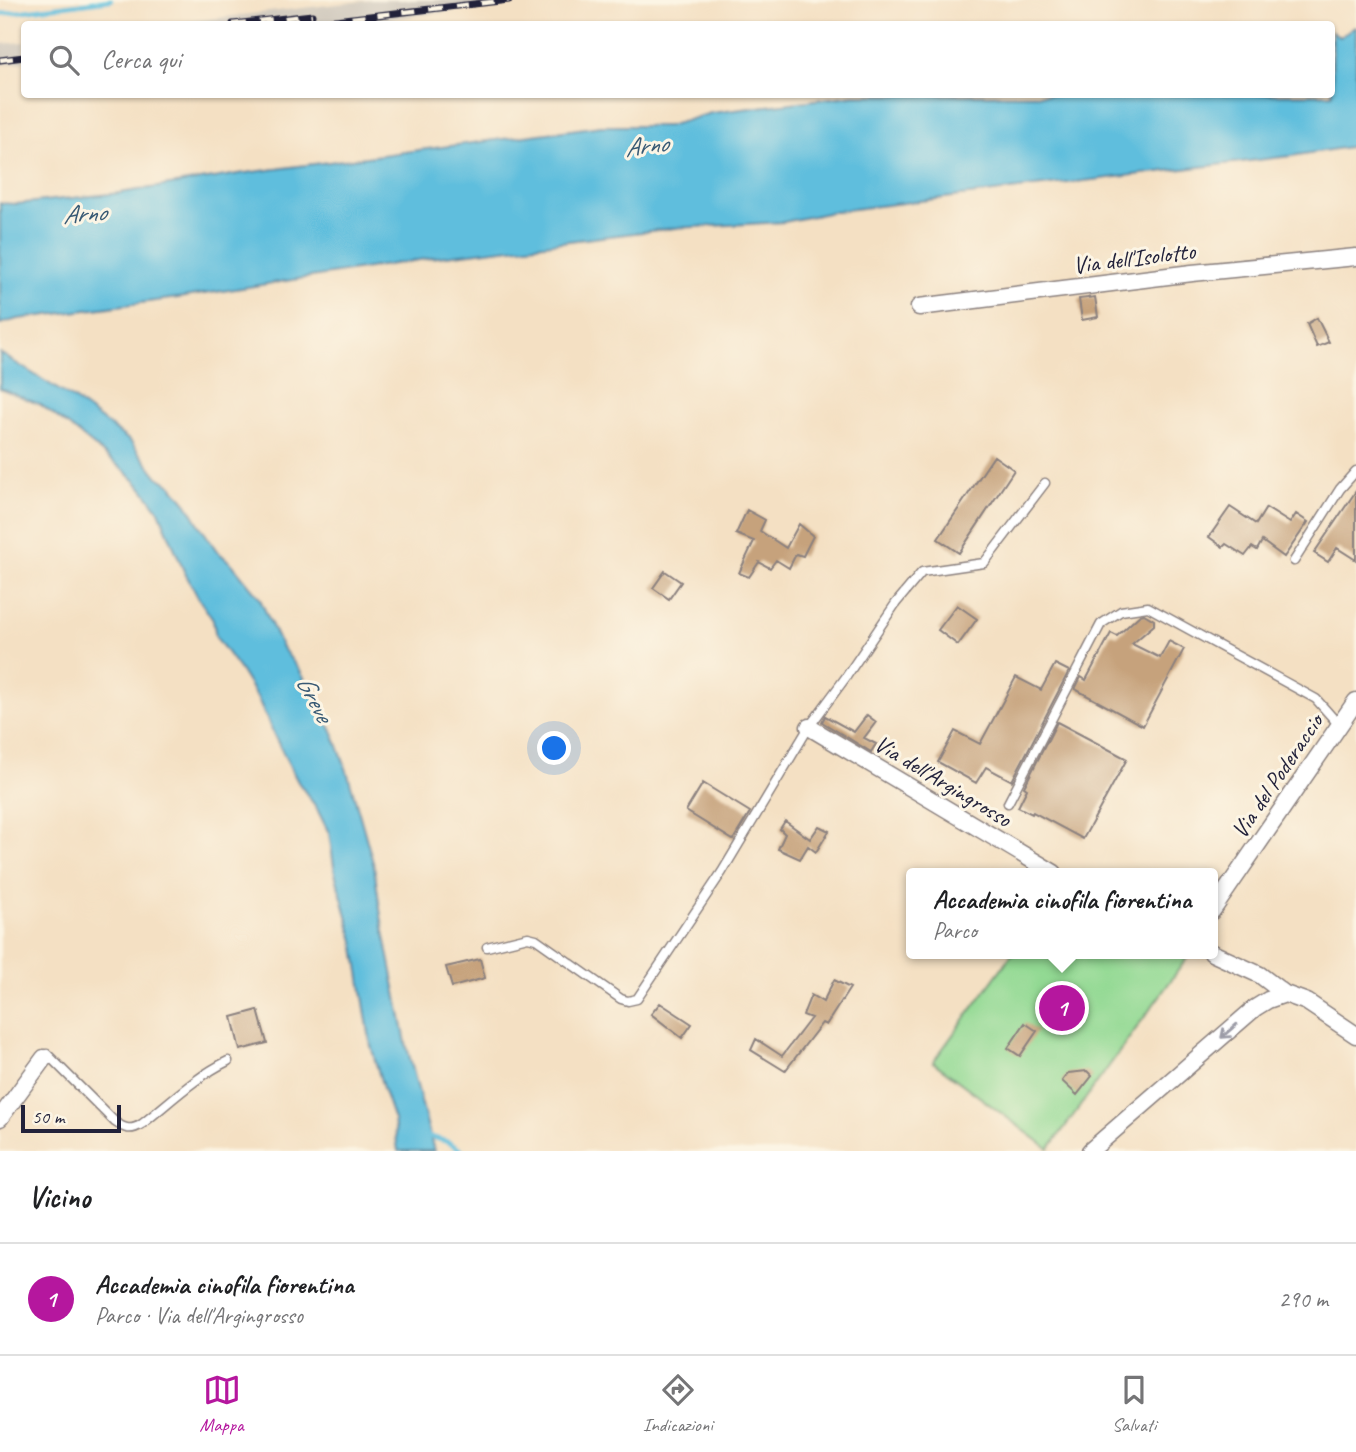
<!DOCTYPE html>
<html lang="it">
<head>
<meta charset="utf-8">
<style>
  body { margin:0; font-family:Caveat,sans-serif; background:#f2f2f2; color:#202124 }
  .scale { position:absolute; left:21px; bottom:18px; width:100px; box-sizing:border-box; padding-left:7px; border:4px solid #22223b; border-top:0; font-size:19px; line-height:24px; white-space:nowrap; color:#22223b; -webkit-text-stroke:5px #fcf5e5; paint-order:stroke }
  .you { position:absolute; left:555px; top:749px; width:24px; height:24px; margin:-18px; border:5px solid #fff; border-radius:50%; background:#1a73e8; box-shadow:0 0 0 10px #1a73e833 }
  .badge { display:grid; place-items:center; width:46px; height:46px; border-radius:50%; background:#b5179e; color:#fff; font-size:23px; font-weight:700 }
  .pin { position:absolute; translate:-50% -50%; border:4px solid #fff; box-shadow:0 2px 7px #0006 }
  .popup { position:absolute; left:906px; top:868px; width:312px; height:91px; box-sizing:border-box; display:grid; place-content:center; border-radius:7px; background:#fff; filter:drop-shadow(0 2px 5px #0005); font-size:23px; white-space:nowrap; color:#757577 }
  .popup b { font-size:26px; color:#202124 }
  .popup::after { content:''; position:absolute; left:50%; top:100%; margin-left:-14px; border:14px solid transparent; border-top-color:#fff }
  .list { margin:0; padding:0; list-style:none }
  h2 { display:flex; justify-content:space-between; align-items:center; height:91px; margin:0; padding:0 28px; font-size:30px }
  h2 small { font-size:23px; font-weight:400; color:#757577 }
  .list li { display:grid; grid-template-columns:46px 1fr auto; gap:21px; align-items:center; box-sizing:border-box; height:112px; padding:0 28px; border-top:2px solid #e0e0e0 }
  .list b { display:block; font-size:26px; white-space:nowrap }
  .list p { margin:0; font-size:23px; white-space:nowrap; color:#757577 }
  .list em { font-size:23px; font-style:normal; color:#757577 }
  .icon { flex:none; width:38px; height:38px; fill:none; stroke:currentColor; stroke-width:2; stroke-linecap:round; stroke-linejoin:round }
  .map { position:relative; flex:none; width:1356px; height:1151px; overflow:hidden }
  .search { position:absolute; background:#fff; box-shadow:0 2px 5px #0004; left:21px; right:21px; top:21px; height:77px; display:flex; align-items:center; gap:18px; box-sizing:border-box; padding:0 24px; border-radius:7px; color:#757577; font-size:26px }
  .sheet { height:203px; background:#fff }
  nav { display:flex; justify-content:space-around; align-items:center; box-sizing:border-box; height:98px; border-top:2px solid #e0e0e0; background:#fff; font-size:19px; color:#757577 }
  nav a { display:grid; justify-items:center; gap:4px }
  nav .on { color:#b5179e }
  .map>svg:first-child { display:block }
  .industrial { fill:#cac3b8 }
  .green { fill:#92d993; stroke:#5a7e67; stroke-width:2 }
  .water { fill:#5ebedd; stroke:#40708c; stroke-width:2 }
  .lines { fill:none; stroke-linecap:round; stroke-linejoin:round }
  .stream { stroke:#5ebedd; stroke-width:4.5 }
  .building { fill:#c6a27b }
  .lane-casing { stroke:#8b817f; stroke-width:11 }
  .street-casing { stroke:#8b817f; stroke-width:19 }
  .lane { stroke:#fff; stroke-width:8 }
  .street { stroke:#fff; stroke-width:16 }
  .rail-casing { stroke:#22223b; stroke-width:7 }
  .rail { stroke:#fcf5e5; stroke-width:4.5; stroke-dasharray:13; stroke-linecap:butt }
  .oneway { stroke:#9c9ca7 }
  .labels { text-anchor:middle; stroke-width:6; stroke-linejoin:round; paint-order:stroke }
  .street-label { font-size:24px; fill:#22223b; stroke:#fcf5e5 }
  .water-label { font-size:26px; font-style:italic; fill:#375974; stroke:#fcf5e5 }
</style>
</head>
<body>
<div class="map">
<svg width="1356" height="1151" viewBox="0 0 1356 1151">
  <rect width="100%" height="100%" fill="#fcf5e5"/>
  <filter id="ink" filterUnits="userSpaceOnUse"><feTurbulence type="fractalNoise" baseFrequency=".0143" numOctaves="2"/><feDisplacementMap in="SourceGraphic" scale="14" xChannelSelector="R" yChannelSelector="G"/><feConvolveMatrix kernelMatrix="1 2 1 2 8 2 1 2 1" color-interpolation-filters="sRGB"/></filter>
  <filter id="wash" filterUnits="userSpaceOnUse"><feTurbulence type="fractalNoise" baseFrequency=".00686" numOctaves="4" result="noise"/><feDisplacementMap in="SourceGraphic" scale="28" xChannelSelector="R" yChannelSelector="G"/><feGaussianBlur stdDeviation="1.57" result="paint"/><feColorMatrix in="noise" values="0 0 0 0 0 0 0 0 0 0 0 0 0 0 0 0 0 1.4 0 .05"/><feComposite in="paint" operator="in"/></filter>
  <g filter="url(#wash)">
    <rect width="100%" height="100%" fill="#f4e0c3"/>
    <path class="industrial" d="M371,0H548L354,23L353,22L333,24H167Z
      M24,42V62L0,65V44Z"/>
    <path class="green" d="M1012,954H1190L1049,1149L933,1062Z"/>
    <path class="water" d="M1353,27H1356V146L1291,156L837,211L784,222L675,228L438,257L178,298L18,319L0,324V203L16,204L120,193L238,174L601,126H668L711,113L854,95L1332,94V32L1340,37Z
      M0,353L75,400L130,441L158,477L171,485L187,504L200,526L217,551L232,564L259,597L281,646L300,671L334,735L347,771L362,823L374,866L381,916L406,1043L434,1151H398L394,1120L383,1088L371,1046L354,941L335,873L329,833L316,807L298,782L276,739L258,699L240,670L216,637L213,620L199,599L184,571L159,511L143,489L125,471L78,433L41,405L0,388Z"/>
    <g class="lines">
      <path class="stream" d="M0,14L111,0
        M424,1135L448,1142L463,1151"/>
    </g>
    <g id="blocks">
      <path class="building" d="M1095,297L1098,317L1082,320L1079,299Z
        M1317,318L1329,342L1317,347L1307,324Z
        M994,456L1014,470L959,553L938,539Z
        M1356,491V560L1337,548L1328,562L1314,553Z
        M1230,507L1256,524L1266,508L1290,523L1296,514L1308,522L1284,557L1262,541L1257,550L1252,547L1245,556L1226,544L1223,547L1209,537Z
        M747,510L765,520L760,531L786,548L799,524L813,536L803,556L796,554L789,568L776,560L770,568L759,562L749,577L739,573L754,541L736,534Z
        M665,571L681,582L669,599L653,588Z
        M957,605L977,619L958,645L938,630Z
        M1144,614L1154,620V625L1132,644L1160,658L1169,641L1184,649L1143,726L1075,689L1081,677L1086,680L1111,633L1117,636L1140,615Z
        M1055,664L1069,671L1012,781L986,767L976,783L938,762L955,731L980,744L1016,677L1041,690Z
        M867,715L876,722L864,738L876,744L871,752L822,722L825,716L854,732Z
        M1057,722L1127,759L1083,839L1033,812L1032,814L1018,807L1027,789L1024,787Z
        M703,783L750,812L733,840L686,811Z
        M785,821L810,839L819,826L829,831L816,852L808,846L800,859L778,849L785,834L780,829Z
        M480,959L485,978L452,987L446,967Z
        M834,980L850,988L826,1025L822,1023L785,1071L751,1050L756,1039L782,1056L811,1018L803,1015L811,995L823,1002Z
        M660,1003L692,1024L682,1038L651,1014Z
        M258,1010L267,1043L240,1050L232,1017Z
        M1025,1023L1037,1031L1020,1056L1008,1048Z
        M1087,1071L1092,1076L1077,1095L1062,1081L1068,1073Z"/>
    </g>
  </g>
  <g filter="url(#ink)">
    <use href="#blocks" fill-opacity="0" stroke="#8b817f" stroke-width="2"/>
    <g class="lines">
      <defs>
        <path id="lane" d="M1294,561L1340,489L1356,471
          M1008,803L1101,624L1121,611L1148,607L1316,699L1339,725
          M487,947L528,937L536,939L621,999L628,1001L637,999L722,872L809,727L846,677L896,603L922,572L984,563L1045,483
          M47,1054L115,1122C125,1129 131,1131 142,1124C170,1102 195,1077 228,1061"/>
        <path id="street" d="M919,307L1192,273L1356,257
          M809,727L1054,873
          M1212,911L1356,701
          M1212,953L1260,975L1285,994L1307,1002L1356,1035
          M0,1118L44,1058
          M1090,1151L1255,1008L1268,1000L1285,994"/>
      </defs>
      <use href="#lane" class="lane-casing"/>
      <use href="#street" class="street-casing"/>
      <use href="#lane" class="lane"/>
      <use href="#street" class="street"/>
      <defs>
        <path id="rail" d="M233,24L312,15
          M300,24L509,0
          M0,60L24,57"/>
      </defs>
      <use href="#rail" class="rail-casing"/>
      <use href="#rail" class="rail"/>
    </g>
    <defs><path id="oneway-shaft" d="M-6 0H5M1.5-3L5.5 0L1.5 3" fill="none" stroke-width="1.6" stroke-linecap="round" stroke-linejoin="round" transform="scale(1.75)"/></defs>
    <use class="oneway" href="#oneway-shaft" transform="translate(1229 1031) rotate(139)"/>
  </g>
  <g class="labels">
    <g class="street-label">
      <text transform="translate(1134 258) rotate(-7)" y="8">Via dell'Isolotto</text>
      <text transform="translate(1277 776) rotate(-56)" y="8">Via del Poderaccio</text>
      <text transform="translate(943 781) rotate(31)" y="8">Via dell'Argingrosso</text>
    </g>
    <g class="water-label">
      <text transform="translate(646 145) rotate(-7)" y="9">Arno</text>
      <text transform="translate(84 213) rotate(-4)" y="9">Arno</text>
      <text transform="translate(315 698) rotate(62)" y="9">Greve</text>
    </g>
  </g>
</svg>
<div class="scale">50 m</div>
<div class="you"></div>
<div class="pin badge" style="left:1062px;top:1008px">1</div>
<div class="popup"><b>Accademia cinofila fiorentina</b>Parco</div>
<div class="search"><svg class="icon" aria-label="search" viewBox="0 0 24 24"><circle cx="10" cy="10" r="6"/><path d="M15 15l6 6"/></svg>Cerca qui</div>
</div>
<section class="sheet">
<h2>Vicino<small></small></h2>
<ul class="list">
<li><span class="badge">1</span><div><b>Accademia cinofila fiorentina</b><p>Parco · Via dell'Argingrosso</p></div><em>290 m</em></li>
</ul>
</section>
<nav>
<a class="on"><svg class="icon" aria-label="map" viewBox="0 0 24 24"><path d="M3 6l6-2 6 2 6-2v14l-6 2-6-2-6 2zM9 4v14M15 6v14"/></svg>Mappa</a>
<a><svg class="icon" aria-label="directions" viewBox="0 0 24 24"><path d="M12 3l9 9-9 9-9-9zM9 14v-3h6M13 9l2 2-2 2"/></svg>Indicazioni</a>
<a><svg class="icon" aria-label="saved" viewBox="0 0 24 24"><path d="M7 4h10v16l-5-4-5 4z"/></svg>Salvati</a>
</nav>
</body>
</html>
